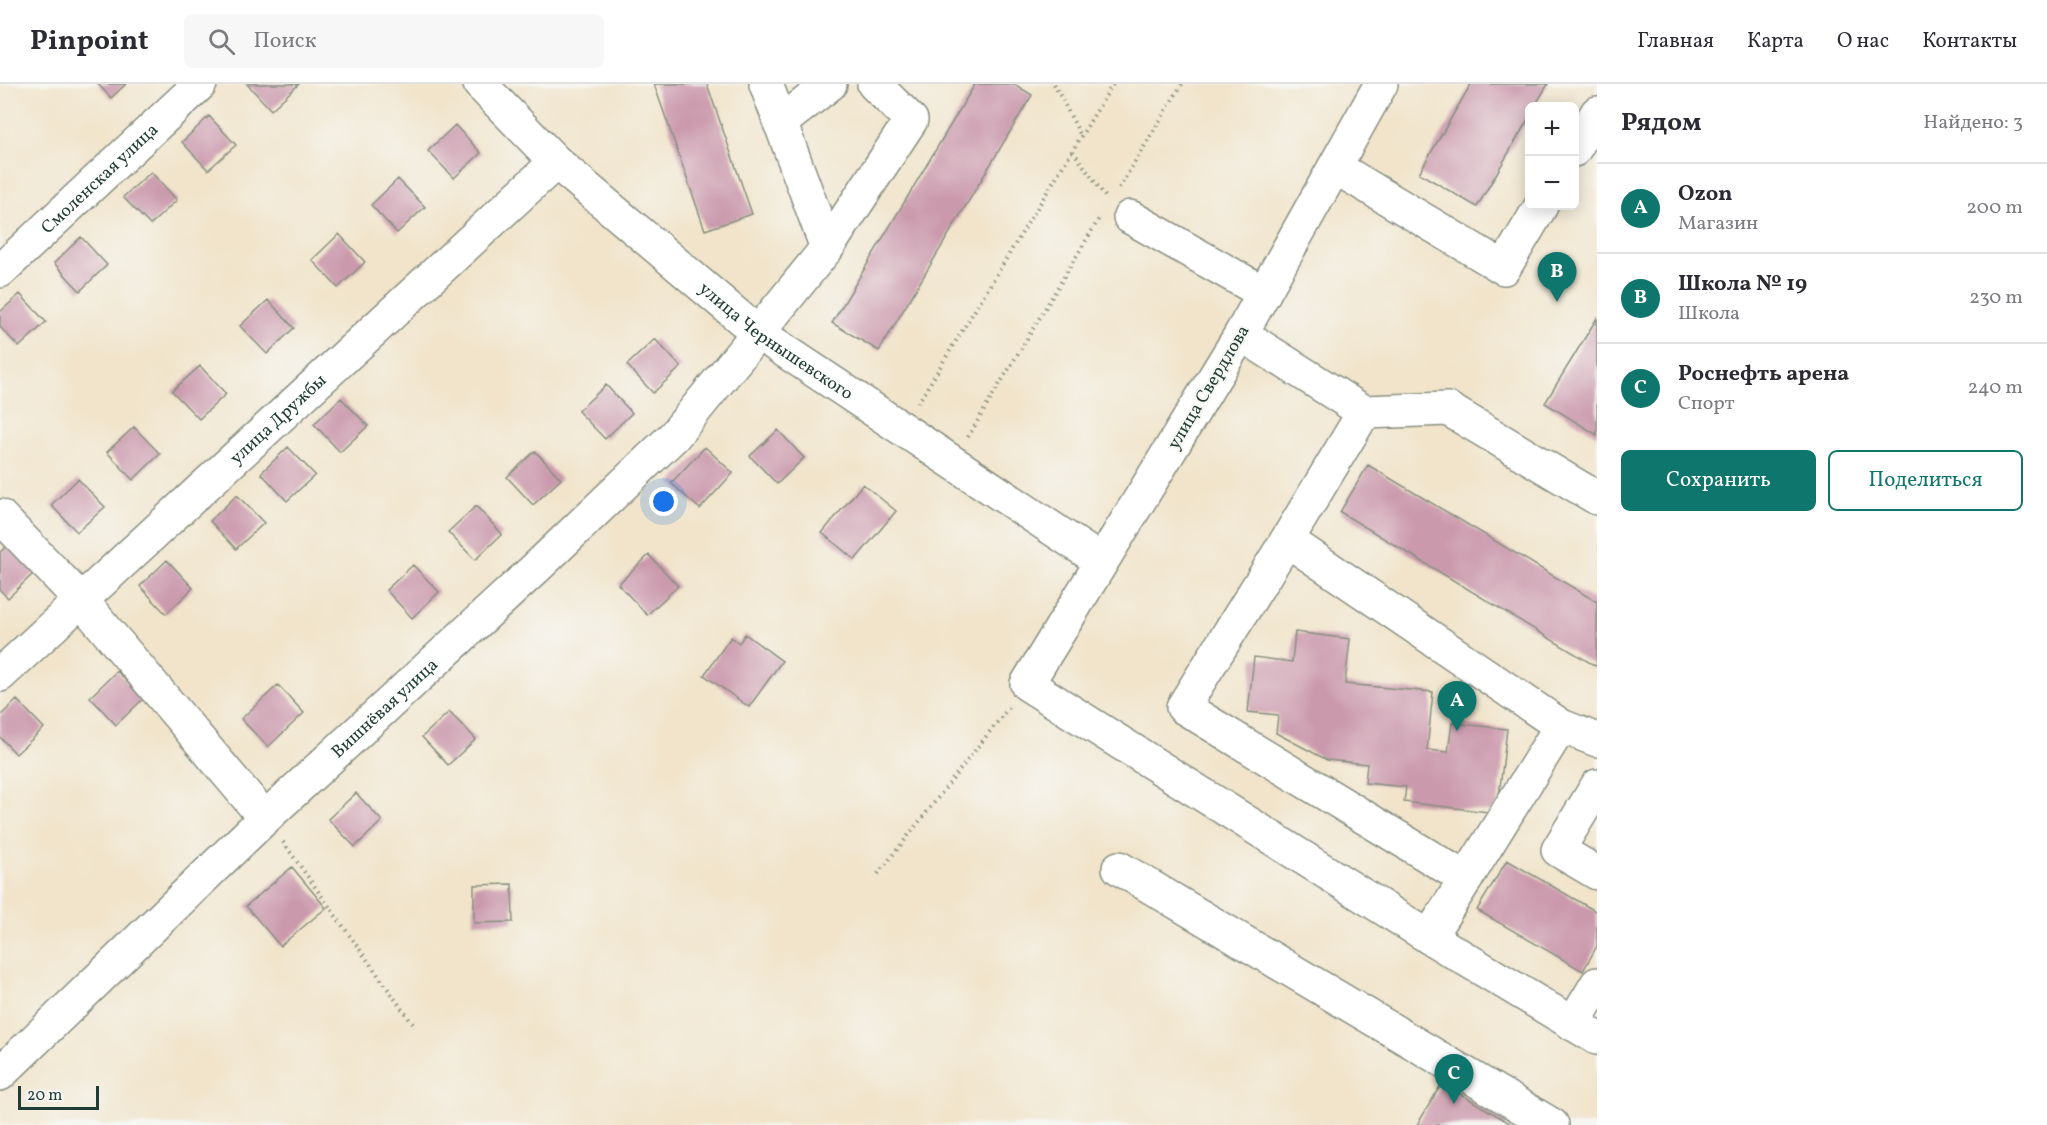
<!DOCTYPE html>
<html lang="ru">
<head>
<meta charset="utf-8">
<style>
  body { margin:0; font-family:Vollkorn,serif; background:#f7f7f7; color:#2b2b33 }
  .controls { position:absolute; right:18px; top:18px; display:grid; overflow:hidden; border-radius:9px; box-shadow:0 3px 15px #0003 }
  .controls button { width:54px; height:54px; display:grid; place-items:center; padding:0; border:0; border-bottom:2px solid #e1e1e2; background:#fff; color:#2b2b33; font:30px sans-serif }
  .scale { position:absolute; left:18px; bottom:15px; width:81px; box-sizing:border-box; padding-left:6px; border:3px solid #1f3d34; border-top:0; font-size:16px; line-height:21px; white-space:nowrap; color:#1f3d34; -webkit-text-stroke:4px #f6f6f2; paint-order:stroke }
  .you { position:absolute; left:664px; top:418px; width:21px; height:21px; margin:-15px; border:4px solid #fff; border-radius:50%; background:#1a73e8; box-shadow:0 0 0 9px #1a73e833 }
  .badge { display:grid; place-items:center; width:39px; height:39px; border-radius:50%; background:#0f766e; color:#fff; font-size:20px; font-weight:700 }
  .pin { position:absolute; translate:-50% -50px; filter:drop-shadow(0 2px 3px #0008) }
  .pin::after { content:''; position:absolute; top:32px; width:21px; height:18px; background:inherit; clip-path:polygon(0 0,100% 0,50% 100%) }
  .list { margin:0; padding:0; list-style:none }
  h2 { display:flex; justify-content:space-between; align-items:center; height:78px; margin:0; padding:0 24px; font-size:26px }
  h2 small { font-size:20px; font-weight:400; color:#7c7c81 }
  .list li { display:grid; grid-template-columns:39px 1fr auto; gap:18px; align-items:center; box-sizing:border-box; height:90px; padding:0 24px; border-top:2px solid #e1e1e2 }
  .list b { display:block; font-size:22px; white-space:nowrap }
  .list p { margin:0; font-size:20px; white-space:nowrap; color:#7c7c81 }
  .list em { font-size:20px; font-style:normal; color:#7c7c81 }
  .actions { display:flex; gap:12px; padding:18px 24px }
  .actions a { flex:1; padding:14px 0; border:2px solid #0f766e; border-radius:9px; text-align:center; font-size:21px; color:#0f766e }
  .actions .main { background:#0f766e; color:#fff }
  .icon { flex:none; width:33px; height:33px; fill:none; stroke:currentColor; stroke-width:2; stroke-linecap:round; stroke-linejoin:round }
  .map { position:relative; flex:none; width:1597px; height:1041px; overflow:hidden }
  header { display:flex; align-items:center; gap:36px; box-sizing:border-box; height:84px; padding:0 30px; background:#fff; border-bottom:2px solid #e1e1e2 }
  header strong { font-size:28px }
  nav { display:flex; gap:33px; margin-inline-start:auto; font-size:21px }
  .search { width:420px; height:54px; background:#f7f7f7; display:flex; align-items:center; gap:15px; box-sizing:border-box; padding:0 21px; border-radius:9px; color:#7c7c81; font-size:22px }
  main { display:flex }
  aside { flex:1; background:#fff }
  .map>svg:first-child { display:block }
  .building { fill:#ca99ac }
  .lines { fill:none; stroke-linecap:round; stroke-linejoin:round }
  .minor-casing { stroke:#889080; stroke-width:36 }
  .path { stroke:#889080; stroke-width:4; stroke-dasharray:1.5 4.5; stroke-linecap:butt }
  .minor { stroke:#fff; stroke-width:33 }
  .labels { text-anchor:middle; stroke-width:4.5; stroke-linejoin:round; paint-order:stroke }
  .street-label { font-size:18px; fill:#1f3d34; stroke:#f6f6f2 }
</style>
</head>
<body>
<header>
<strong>Pinpoint</strong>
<div class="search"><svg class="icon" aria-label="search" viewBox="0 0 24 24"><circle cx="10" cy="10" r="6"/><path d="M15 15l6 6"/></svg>Поиск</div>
<nav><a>Главная</a><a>Карта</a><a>О нас</a><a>Контакты</a></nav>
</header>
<main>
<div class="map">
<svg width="1597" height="1041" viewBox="0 0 1597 1041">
  <rect width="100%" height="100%" fill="#f6f6f2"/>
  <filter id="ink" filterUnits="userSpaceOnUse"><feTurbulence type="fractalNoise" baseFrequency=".0167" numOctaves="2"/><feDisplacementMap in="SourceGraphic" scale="12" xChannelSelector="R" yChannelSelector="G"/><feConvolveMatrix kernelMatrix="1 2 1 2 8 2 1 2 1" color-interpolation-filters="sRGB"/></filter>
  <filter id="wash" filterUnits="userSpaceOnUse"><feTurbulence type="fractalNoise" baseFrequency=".008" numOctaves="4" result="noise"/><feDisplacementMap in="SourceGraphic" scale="24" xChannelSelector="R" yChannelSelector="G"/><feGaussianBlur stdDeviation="1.35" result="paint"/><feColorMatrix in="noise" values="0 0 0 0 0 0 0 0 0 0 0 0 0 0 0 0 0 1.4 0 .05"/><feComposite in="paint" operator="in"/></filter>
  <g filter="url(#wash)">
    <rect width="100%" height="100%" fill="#f1e4cb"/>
    <g id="blocks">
      <path class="building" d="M98,0H126L111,14Z
        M247,0H299L271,26Z
        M654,0H707L752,130L705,146Z
        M975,0H1014L1032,11L879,267L832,239Z
        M1471,0H1548L1535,22H1530V32L1477,123L1419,89Z
        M209,32L236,61L208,86L182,58Z
        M455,41L481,69L454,94L428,67Z
        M151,88L177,116L150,141L123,113Z
        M398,95L425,123L397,149L371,121Z
        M339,150L365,178L338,204L312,176Z
        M81,153L107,181L80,207L54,179Z
        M20,210L46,238L19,263L0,243V228Z
        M268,216L294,244L267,270L240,242Z
        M1597,234V351L1545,319Z
        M655,255L681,283L653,309L627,281Z
        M200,282L226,310L199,335L172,307Z
        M606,301L632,329L605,355L578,327Z
        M341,314L368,342L340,368L314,340Z
        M134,343L160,370L133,396L107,368Z
        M778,346L804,374L777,400L750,372Z
        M288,363L315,391L287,417L261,389Z
        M705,363L733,389L700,425L671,399Z
        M535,367L561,395L533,421L507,393Z
        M1368,381L1597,518V583L1340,428Z
        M78,395L105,423L77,448L51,421Z
        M863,400L896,427L855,476L822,449Z
        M237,411L264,439L236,465L210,437Z
        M476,422L502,450L475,476L448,448Z
        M9,460L35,488L8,514L0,506V468Z
        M649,471L678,502L647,531L618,500Z
        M167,476L193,504L166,530L140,502Z
        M413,481L439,508L412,534L386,506Z
        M1295,548L1350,555L1345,600L1433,608L1427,666L1448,668L1452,639L1507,645L1497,729L1404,718L1406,703L1365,699L1367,680L1327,676L1276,649L1278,631L1248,628L1254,573L1292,578Z
        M745,550L782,577L749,623L704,591L731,553L739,559Z
        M117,587L143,615L116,641L90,613Z
        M278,601L304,629L268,663L241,635Z
        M17,616L44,644L16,670L0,653V632Z
        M449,628L476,655L448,681L422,653Z
        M356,709L382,737L355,763L328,735Z
        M1507,776L1597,828V862L1583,887L1477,826Z
        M292,783L326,824L280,862L246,822Z
        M512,800L513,838L474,839V801Z
        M1442,999L1513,1041H1417Z"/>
    </g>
  </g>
  <g filter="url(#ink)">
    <use href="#blocks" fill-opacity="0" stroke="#889080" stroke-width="1.5"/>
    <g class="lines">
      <defs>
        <g id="minor">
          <path id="s1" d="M480,0L556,78L758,249L1101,477"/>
          <path d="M766,0L827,164"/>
          <path d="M1381,0L1241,250L1027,600L1429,853L1597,954"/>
          <path d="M780,39L830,0"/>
          <path d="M1574,66L1597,29"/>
          <path d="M1335,83L1504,184L1541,122"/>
          <path d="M1130,133L1264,209"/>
          <path id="s2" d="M0,187L200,0"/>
          <path d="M1241,250L1364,328L1287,456L1561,642L1597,656"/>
          <path d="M1364,328L1448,325L1597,414"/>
          <path d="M0,432L81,516L265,734"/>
          <path d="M1287,456L1183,623L1466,795L1561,642"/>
          <path id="s3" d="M0,591L556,78"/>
          <path d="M1597,702L1558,766L1597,789"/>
          <path d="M1119,784L1552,1041"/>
          <path d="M1429,853L1466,795"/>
          <path d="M1573,940L1597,900"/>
          <path id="s4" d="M0,990L265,734L538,482L674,352L827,164L911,36L874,0"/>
        </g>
      </defs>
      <use href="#minor" class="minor-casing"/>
      <path class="path" d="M1054,0L1081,52
        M1073,67L1107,115
        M1119,104L1182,0
        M918,319L1113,0
        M968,353L1100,133
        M283,758L415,943
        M878,790L1010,622"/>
      <use href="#minor" class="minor"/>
    </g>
  </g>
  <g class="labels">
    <g class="street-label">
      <text dy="6" stroke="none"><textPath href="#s2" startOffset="136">Смоленская улица</textPath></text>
      <text dy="6" stroke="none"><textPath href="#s1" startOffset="393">улица Чернышевского</textPath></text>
      <text transform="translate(1208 303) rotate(-59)" y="6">улица Свердлова</text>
      <text dy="6" stroke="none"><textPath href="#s3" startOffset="378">улица Дружбы</textPath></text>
      <text dy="6" stroke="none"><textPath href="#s4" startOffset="531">Вишнёвая улица</textPath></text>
    </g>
  </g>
</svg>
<div class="controls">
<button>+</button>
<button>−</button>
</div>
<div class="scale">20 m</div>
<div class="you"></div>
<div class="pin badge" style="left:1457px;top:647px">A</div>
<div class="pin badge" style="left:1557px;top:218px">B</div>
<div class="pin badge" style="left:1454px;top:1020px">C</div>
</div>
<aside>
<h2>Рядом<small>Найдено: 3</small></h2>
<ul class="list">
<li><span class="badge">A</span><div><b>Ozon</b><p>Магазин</p></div><em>200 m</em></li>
<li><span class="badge">B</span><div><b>Школа № 19</b><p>Школа</p></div><em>230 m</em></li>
<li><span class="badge">C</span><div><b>Роснефть арена</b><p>Спорт</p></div><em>240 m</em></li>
</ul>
<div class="actions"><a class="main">Сохранить</a><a>Поделиться</a></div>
</aside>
</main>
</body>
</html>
